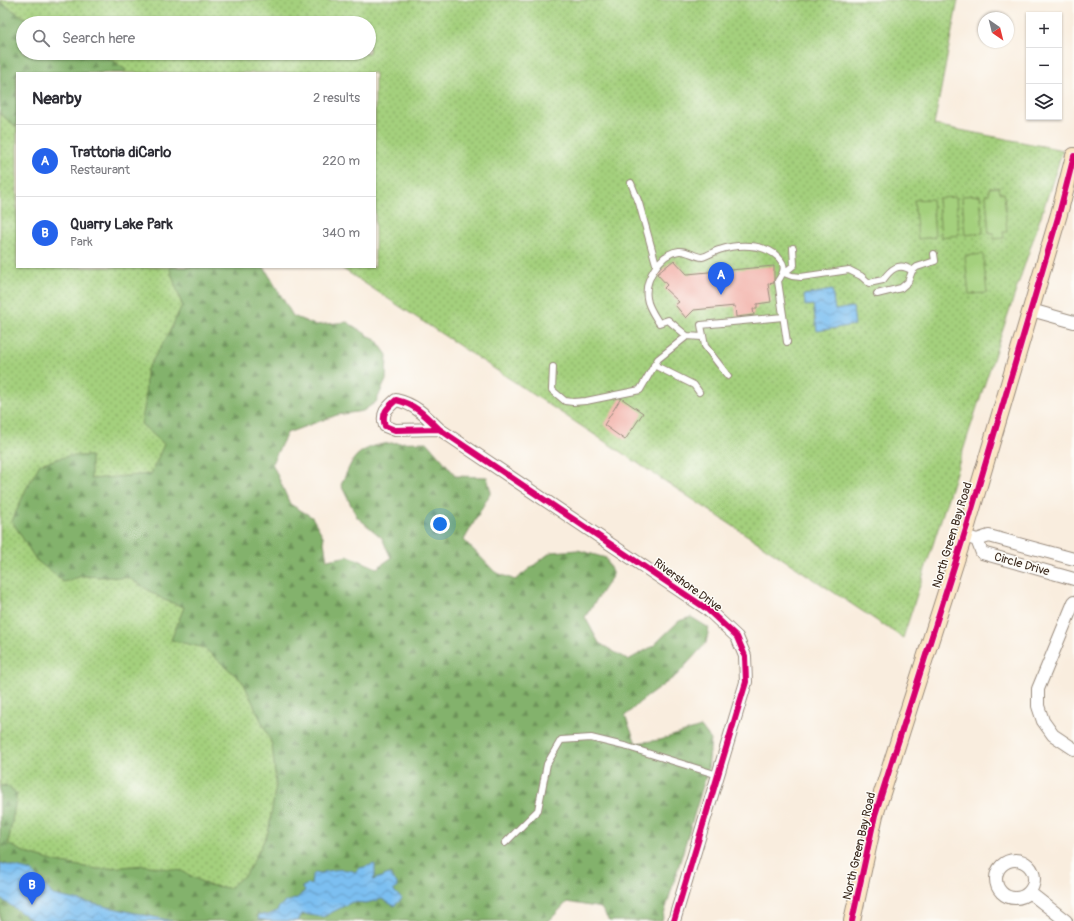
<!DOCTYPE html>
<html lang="en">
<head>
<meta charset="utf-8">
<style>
  body { margin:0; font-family:Pangolin,sans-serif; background:#f2f2f3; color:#2b2b33 }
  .controls { position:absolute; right:12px; top:12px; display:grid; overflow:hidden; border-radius:0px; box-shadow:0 1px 3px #0004 }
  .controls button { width:36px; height:36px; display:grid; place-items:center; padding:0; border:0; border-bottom:1px solid #e1e1e2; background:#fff; color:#2b2b33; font:20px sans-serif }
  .compass { position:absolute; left:978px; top:12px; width:36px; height:36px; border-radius:50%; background:#fff; box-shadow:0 1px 3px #0004; rotate:145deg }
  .you { position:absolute; left:440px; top:524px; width:14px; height:14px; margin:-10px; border:3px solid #fff; border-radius:50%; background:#1a73e8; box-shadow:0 0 0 6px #1a73e833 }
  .badge { display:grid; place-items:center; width:26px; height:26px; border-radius:50%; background:#2563eb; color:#fff; font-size:13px; font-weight:700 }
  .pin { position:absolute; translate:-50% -33px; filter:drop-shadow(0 1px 2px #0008) }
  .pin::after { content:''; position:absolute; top:21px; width:14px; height:12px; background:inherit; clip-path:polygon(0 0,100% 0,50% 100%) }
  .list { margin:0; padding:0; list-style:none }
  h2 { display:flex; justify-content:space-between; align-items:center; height:52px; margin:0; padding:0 16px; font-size:17px }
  h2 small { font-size:13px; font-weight:400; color:#7c7c81 }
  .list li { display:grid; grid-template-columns:26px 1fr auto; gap:12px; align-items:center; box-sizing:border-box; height:72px; padding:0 16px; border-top:1px solid #e1e1e2 }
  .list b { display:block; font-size:15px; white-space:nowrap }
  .list p { margin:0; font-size:13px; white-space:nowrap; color:#7c7c81 }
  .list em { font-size:13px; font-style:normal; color:#7c7c81 }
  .icon { flex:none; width:22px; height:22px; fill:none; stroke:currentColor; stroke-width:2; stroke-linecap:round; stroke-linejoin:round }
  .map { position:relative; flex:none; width:1074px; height:921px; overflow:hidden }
  .search { position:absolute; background:#fff; box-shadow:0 1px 3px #0004; left:16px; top:16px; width:360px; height:44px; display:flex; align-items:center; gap:10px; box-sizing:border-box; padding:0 14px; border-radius:22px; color:#7c7c81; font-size:15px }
  .panel { position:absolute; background:#fff; box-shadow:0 1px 3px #0004; left:16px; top:72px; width:360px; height:196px; border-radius:0px }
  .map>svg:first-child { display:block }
  .green { fill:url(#green-dots); stroke:#707d4e; fill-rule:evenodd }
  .forest { fill:url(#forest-firs); stroke:#5f6e45 }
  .pitch { fill:#a4d07d; stroke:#707d4e }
  .water { fill:url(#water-waves); stroke:#5b7488 }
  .building { fill:#f2b1a9 }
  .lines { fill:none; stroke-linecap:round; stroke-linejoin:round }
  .lane-casing { stroke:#9a8c7e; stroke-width:8 }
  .street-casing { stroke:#9a8c7e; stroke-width:14 }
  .secondary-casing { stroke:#9a8c7e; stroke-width:18 }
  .lane { stroke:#fff; stroke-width:6 }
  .street { stroke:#fff; stroke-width:12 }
  .secondary { stroke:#fce6c4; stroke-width:16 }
  .cycleway-casing { stroke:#fdfcf7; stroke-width:8 }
  .cycleway { stroke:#d6006c; stroke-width:6 }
  .labels { text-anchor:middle; stroke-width:3; stroke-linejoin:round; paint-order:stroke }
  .street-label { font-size:12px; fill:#3b2a1e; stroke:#fdfcf7 }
</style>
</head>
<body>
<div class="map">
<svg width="1074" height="921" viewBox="0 0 1074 921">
  <defs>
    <pattern id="green-dots" width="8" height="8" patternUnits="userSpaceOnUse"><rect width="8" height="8" fill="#a4d07d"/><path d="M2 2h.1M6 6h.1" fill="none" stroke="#87a966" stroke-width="1.8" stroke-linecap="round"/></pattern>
    <pattern id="forest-firs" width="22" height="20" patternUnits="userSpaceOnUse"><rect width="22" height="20" fill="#83b26c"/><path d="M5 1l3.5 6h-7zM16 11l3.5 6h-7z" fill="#6c9158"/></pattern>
    <pattern id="water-waves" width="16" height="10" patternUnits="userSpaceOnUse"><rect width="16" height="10" fill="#7bbff1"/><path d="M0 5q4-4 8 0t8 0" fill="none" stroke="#669bc3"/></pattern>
  </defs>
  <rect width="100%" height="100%" fill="#fdfcf7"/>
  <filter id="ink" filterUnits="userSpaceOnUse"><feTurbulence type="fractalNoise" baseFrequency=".025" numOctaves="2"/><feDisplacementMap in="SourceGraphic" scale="8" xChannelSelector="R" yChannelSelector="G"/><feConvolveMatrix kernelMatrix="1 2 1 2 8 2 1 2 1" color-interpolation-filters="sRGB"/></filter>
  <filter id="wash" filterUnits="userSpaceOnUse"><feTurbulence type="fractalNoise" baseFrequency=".012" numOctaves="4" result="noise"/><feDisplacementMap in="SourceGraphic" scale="16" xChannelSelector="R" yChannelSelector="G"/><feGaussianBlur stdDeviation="0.9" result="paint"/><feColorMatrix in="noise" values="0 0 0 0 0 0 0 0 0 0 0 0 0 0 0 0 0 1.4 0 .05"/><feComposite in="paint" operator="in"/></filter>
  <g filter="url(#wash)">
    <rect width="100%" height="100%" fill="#f9edde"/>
    <path class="green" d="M0,0H958L934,125L1063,150L977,407L903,638L340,267H375V73H45L0,43ZM23,23H369V53H23Z
      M0,90L17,103V267H204L317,764L278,893L0,921Z"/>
    <path class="forest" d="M0,2L33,23H23V53H87L111,59L126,70L123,73H17V127L0,114Z
      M169,267H264L293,316L315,325L347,322L377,341L387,355L386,380L376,402L363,411L337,415L287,433L272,463L290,504L312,517L323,536L327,560L349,556L377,568L391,558L382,538L357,517L341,485C345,477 348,468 353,460C368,439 404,443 427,442L456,476L487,477L491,492L464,540L495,572L515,580L551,552L578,550L606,558L613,575L585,617L599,643L628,660L653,646L679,621L691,617L709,628L706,643L677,675L640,702L625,716L636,743L659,740L701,727L711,740L708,769L662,921H609L601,908L567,902L549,921H0V786L6,785L17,794L8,844L26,853L56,862L98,869L144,865L182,871L208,885L229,888L247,873L268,833L276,785L272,744L243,682L204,648L171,640L184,607L164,600L129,578L82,576L64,582L36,560L12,521L26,489L40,464L68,456H91V479L151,474L164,444L141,424L145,404L146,371L169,333L182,305Z"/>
    <path class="pitch" d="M999,187L1000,193H1004L1007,232H1003L1004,238L994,239L993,233H989L986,195L989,194V188Z
      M980,195L983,233L965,235L962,196Z
      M956,197L959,235L941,237L938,198Z
      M932,199L935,237L918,239L914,200Z
      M983,254L987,293L969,294L965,256Z"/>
    <path class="water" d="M832,290L835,310L853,307L855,325L817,331L813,305L805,306L804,295Z
      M0,863L32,871L53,895L172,921H33L0,898Z
      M375,864V876L373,880L389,874L397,883V888L393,890L402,899L394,906L382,899L366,903L352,902L323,917L302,914L298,921H271L258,919L259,914L268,915L277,911C281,901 289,902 297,898C299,897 302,893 305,891L302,887L308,884L311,885L312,876L315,873L320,874C326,869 350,868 355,872L360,868Z"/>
    <g id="blocks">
      <path class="building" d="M674,260L687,274L774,266V283L768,284L771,302L757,304V309H753L754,315L736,317L735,306L694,310L686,318L675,305L679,302L664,288L667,285L657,274Z
        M621,398L643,413L625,440L604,425Z"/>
    </g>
  </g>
  <g filter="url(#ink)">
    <use href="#blocks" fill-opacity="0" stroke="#9a8c7e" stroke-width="1"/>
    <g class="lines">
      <defs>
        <path id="lane" d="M631,183L639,203L656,264
          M784,273L792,276L801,277L849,270L861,276L869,283L883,280C890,270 899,261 912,271
          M784,273L794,265L793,248
          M877,294L901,288L908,282L912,271L917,267L935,261L934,254
          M702,337L687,336L668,320L659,323C654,315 648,307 647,298C644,280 660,253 679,251C687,250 695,257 702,257C708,256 714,251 719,250C737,244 764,243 778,257C787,266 784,272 778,281L787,342
          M654,365L694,385L699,392
          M553,367L552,390L565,401L573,402L586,401L640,390L658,359L687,336
          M728,376L705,346L701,325L783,317
          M505,843L538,810L547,764L561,740L591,738L628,747L718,775"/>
        <path id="street" d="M1031,310L1074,322
          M439,429L395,430L385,426C381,413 387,408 396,400C415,404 426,416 439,429L707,609L737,637L745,656L746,682L674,921
          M964,536L977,540L989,536L1074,559
          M977,540L982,553L1074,579
          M1074,602L1038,689V706L1043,721L1053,735L1074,749
          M996 879a19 19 0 1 1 38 0a19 19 0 1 1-38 0Z
          M1029,892L1066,921"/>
        <path id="secondary" d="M852,921L875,815L967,526L1059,214L1074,156"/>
      </defs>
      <use href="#lane" class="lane-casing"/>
      <use href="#street" class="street-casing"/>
      <use href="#secondary" class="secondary-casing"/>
      <use href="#lane" class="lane"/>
      <use href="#street" class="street"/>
      <use href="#secondary" class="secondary"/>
      <defs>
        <path id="cycleway" d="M439,429L395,430L385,426C381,413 387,408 396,400C415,404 426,416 439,429L707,609L737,637L745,656L746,682L674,921
          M852,921L875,815L967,526L1059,214L1074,156"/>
      </defs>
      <use href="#cycleway" class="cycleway-casing"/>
      <use href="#cycleway" class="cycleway"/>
    </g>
  </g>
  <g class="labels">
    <g class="street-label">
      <text transform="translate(952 535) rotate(-73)" y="4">North Green Bay Road</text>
      <text transform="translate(1022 564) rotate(16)" y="4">Circle Drive</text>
      <text transform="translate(688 585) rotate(36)" y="4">Rivershore Drive</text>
      <text transform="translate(859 846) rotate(-77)" y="4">North Green Bay Road</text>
    </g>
  </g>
</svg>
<div class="controls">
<button>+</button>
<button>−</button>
<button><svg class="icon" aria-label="layers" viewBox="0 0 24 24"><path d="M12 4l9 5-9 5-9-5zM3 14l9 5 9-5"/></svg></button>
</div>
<svg class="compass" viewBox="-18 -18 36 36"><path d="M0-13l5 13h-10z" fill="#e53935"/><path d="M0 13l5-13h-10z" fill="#7c7c81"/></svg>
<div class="you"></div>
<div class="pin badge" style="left:721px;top:295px">A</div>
<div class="pin badge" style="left:32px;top:905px">B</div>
<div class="search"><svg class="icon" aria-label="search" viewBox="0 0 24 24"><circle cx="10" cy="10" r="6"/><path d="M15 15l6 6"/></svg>Search here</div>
<section class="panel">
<h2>Nearby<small>2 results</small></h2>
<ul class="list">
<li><span class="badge">A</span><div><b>Trattoria diCarlo</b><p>Restaurant</p></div><em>220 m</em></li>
<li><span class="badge">B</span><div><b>Quarry Lake Park</b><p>Park</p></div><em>340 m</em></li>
</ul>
</section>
</div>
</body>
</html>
